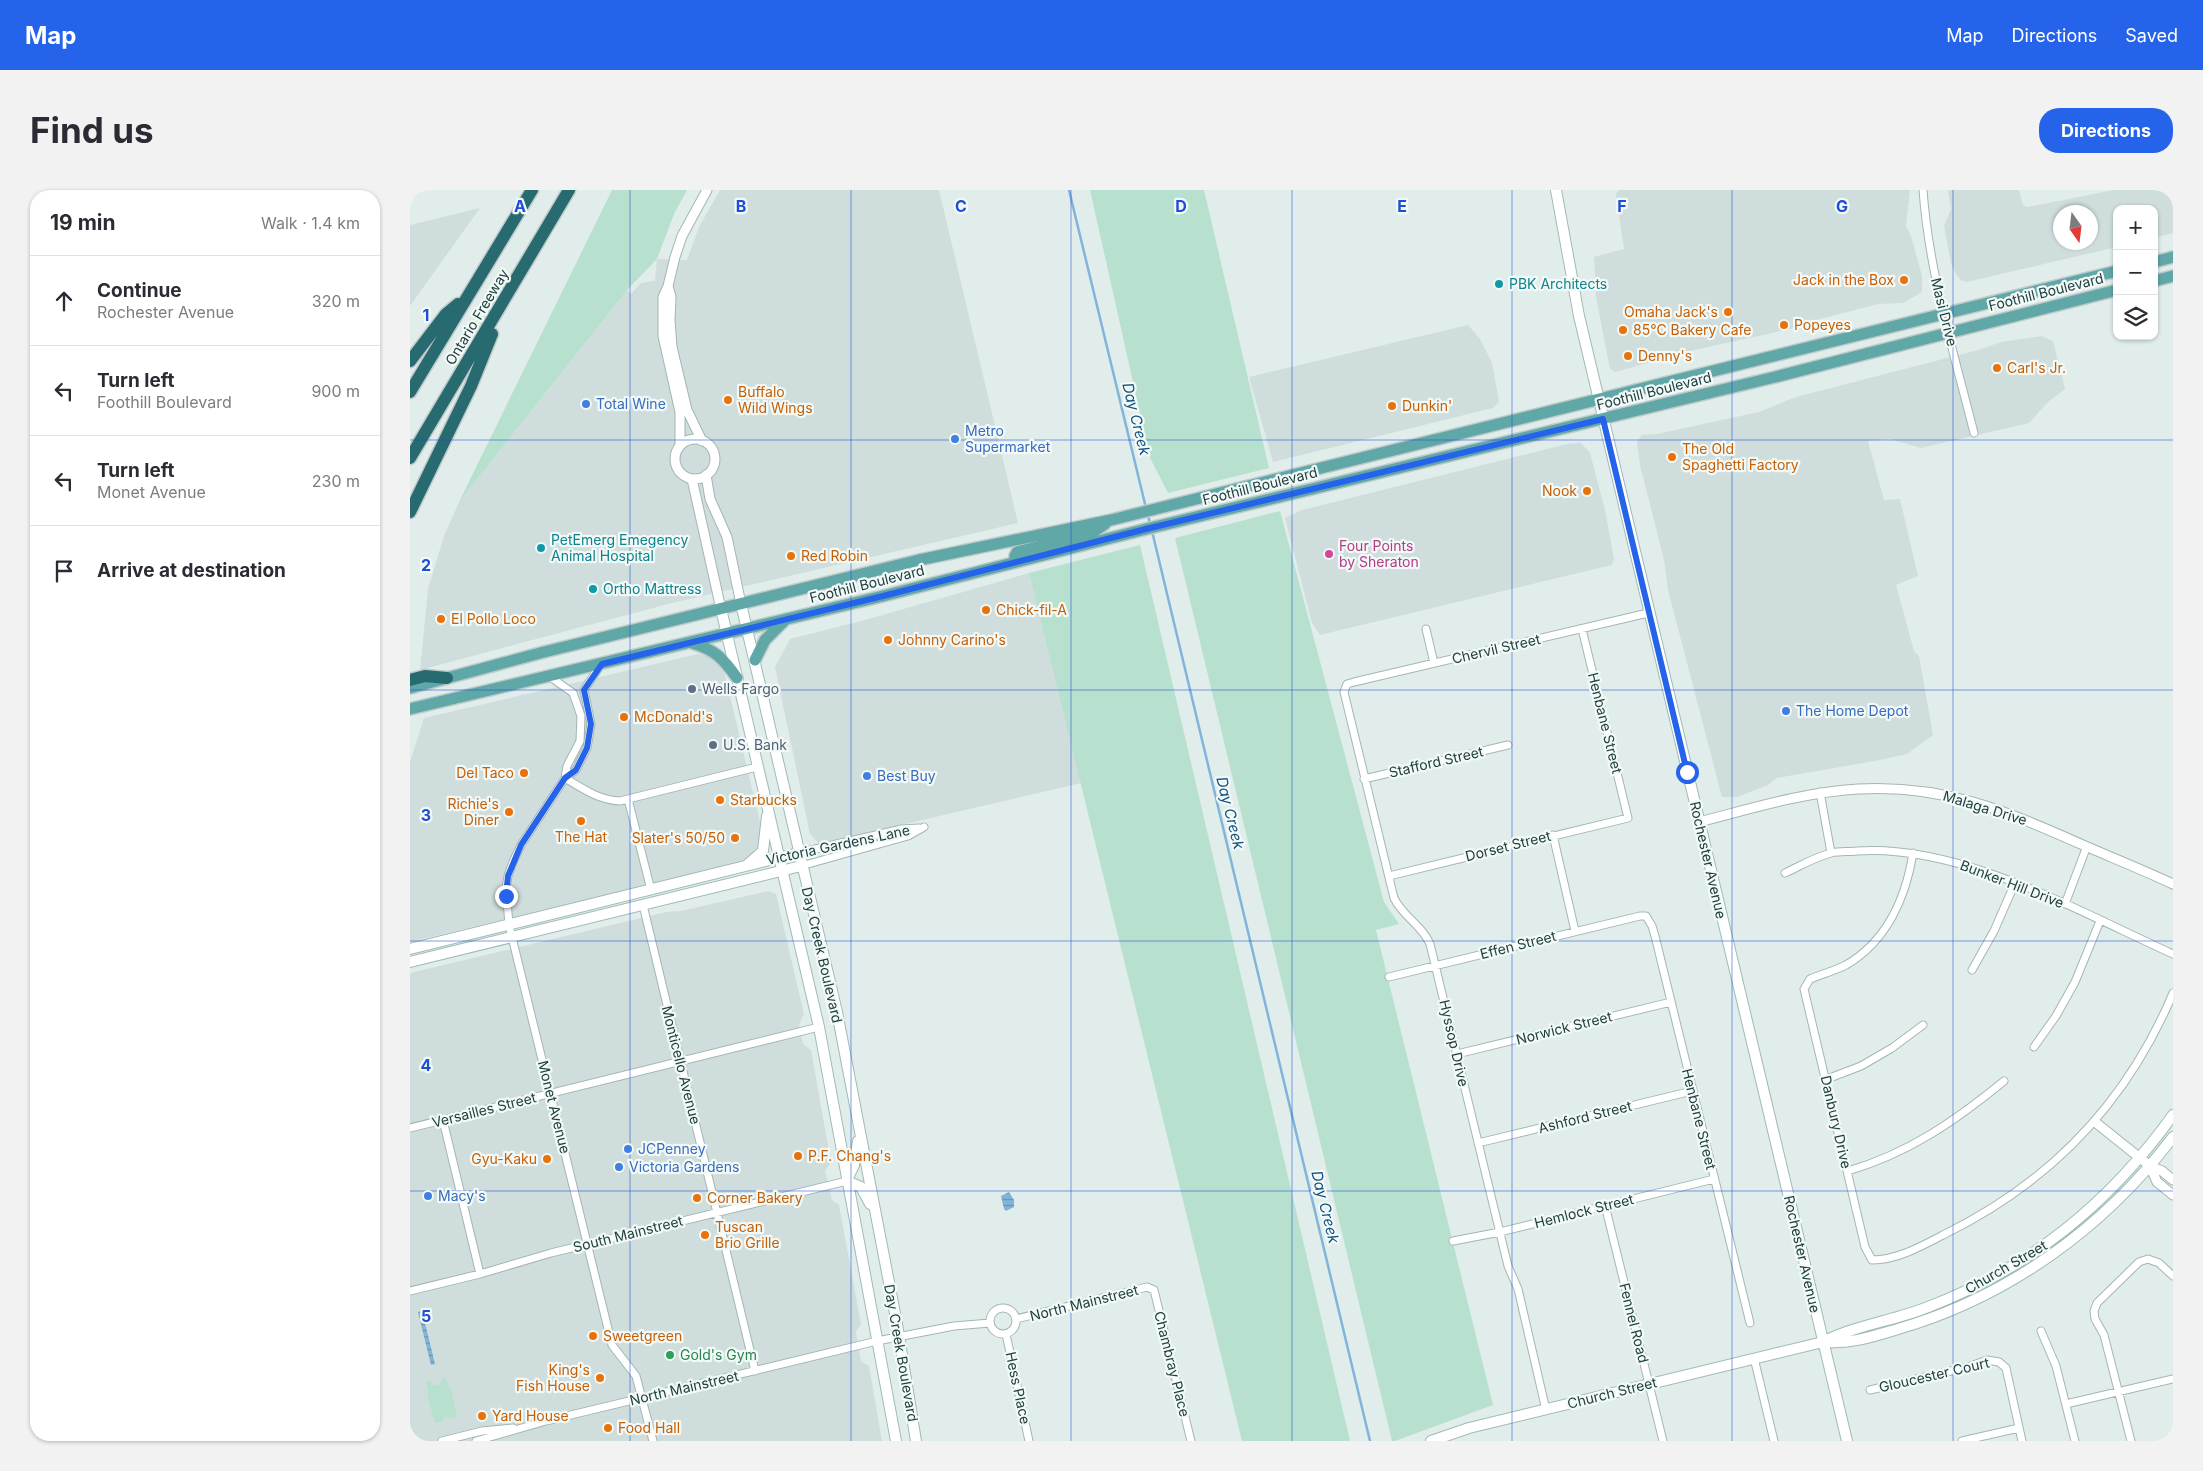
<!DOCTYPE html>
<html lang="en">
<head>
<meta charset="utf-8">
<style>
  body { margin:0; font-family:Inter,sans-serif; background:#f2f2f3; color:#2b2b33 }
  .controls { position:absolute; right:15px; top:15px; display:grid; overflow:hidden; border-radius:10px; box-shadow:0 1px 4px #0004 }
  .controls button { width:45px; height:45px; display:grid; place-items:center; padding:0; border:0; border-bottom:1px solid #e1e1e2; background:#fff; color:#2b2b33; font:25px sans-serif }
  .compass { position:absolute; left:1643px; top:15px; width:45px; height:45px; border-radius:50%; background:#fff; box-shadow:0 1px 4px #0004; rotate:166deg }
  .stop { position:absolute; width:15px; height:15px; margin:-11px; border:4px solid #2563eb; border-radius:50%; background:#fff }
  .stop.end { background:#2563eb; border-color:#fff; box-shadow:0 1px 5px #0008 }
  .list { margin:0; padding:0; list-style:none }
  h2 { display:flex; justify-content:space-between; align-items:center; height:65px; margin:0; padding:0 20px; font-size:21px }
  h2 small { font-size:16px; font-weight:400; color:#7c7c81 }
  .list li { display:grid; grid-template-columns:32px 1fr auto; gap:15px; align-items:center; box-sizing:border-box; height:90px; padding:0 20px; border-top:1px solid #e1e1e2 }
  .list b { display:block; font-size:19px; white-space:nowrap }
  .list p { margin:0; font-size:16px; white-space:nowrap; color:#7c7c81 }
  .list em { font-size:16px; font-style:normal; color:#7c7c81 }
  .icon { flex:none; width:28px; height:28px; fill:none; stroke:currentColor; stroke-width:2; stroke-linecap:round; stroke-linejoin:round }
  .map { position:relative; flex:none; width:1763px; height:1251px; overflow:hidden; border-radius:20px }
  header { display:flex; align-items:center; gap:30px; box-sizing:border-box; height:70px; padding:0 25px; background:#2563eb; color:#fff }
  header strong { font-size:24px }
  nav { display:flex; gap:28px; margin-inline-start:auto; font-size:18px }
  .intro { display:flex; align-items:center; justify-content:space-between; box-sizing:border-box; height:120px; padding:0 30px }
  h1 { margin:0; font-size:35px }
  .button { padding:12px 22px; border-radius:20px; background:#2563eb; color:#fff; font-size:18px; font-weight:700 }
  main { display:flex; gap:30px; padding:0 30px }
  aside { flex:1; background:#fff; border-radius:20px; box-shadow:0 1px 4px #0004 }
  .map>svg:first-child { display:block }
  .built { fill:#cfdddc; fill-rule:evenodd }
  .grass { fill:#b7e1ce }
  .water { fill:url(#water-rules) }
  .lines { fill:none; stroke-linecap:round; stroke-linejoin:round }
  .stream { stroke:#82b4d9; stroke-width:2.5 }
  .minor-casing { stroke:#a3b6b4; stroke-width:9 }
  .tertiary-casing { stroke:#a3b6b4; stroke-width:11 }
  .secondary-casing { stroke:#9ebab8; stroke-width:12 }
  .primary-casing { stroke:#c0caca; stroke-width:14 }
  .motorway-casing { stroke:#c0caca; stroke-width:15 }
  .minor { stroke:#fff; stroke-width:7 }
  .tertiary { stroke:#fff; stroke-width:9 }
  .secondary { stroke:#fff; stroke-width:10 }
  .primary { stroke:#60a7a8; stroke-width:11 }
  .motorway { stroke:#276b70; stroke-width:12 }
  .route { stroke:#2563eb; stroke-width:6 }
  .grid { fill:none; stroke:#1d4ed8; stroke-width:1; stroke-opacity:0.55 }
  .food-dot { fill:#e8710a; stroke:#f2f9f7; stroke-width:2 }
  .culture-dot { fill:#0f9aa8; stroke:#f2f9f7; stroke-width:2 }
  .shop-dot { fill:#3f7fe0; stroke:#f2f9f7; stroke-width:2 }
  .hotel-dot { fill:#d1479c; stroke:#f2f9f7; stroke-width:2 }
  .service-dot { fill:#5c6f8a; stroke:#f2f9f7; stroke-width:2 }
  .leisure-dot { fill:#2e9e5b; stroke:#f2f9f7; stroke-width:2 }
  .labels { text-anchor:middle; stroke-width:4.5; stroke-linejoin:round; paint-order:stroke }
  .food-label { font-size:14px; fill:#c56008; stroke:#f2f9f7; text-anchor:start }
  .culture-label { font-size:14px; fill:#0d838f; stroke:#f2f9f7; text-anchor:start }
  .street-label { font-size:14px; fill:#1f4040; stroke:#f2f9f7 }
  .shop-label { font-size:14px; fill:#366cbe; stroke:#f2f9f7; text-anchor:start }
  .hotel-label { font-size:14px; fill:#b23c85; stroke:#f2f9f7; text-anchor:start }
  .service-label { font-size:14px; fill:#4e5e75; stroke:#f2f9f7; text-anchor:start }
  .leisure-label { font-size:14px; fill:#27864d; stroke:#f2f9f7; text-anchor:start }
  .water-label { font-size:15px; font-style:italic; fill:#125283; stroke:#f2f9f7 }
  .grid-label { font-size:16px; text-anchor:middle; font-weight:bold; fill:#1d4ed8; stroke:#f2f9f7; stroke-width:4.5; stroke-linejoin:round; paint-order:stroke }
</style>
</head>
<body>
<header>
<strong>Map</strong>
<nav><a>Map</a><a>Directions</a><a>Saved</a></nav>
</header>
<div class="intro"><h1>Find us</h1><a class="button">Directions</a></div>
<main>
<aside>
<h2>19 min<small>Walk · 1.4 km</small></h2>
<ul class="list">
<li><svg class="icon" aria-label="ahead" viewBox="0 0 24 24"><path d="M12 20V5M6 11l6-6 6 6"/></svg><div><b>Continue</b><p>Rochester Avenue</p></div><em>320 m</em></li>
<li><svg class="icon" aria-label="left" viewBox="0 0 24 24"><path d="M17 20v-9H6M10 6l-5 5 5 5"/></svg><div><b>Turn left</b><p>Foothill Boulevard</p></div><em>900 m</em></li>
<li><svg class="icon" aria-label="left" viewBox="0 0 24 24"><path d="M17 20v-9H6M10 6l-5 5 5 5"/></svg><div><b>Turn left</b><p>Monet Avenue</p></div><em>230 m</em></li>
<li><svg class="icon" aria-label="arrive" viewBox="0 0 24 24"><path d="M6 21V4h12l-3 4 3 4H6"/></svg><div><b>Arrive at destination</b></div></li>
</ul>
</aside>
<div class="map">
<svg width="1763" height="1251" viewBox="0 0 1763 1251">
  <defs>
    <pattern id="water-rules" width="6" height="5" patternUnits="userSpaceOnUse" patternTransform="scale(1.25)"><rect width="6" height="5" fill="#82b4d9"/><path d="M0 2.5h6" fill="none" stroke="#6a94b1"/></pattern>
  </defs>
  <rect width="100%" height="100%" fill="#e1edeb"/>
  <path class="built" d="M310,0H529L608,333L262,413L10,480L18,399L34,346L49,312L217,100L221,104L231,93L245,91L247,69L277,70L289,37Z
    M1209,0H1500L1496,36L1501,46L1512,86V102L1493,113L1468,114L1391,134L1389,137L1280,161L1205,182L1200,179L1186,107L1184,67L1214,59L1206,4Z
    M1538,0H1609L1613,15L1618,17L1704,0H1763V43L1744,48V19H1707V57L1557,92L1552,91L1546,84L1541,73L1534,36L1541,19ZM1650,22H1680V52H1650Z
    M70,18L0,116V35Z
    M1058,135L1070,149L1082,173L1089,212L1083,218L863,272L839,187Z
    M1632,146L1643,151L1655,199L1638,212L1619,233L1511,258L1480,249L1458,251L1474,310L1490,309L1508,386L1486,395L1504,461L1509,466L1523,545L1497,564L1470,570L1367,588L1358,595L1327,607H1312L1258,400L1254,370L1230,275L1227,252L1232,245L1247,244L1349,222L1386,207L1568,160L1591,152Z
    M1171,253L1180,263L1195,320L1204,369L1202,375L910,445L902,433L875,328L892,320L1157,254Z
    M619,383L671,593L409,654L400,644L365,477L380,449L455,430Z
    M288,464L302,467L311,475L315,485L351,636V654L345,663L330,673L0,752V572L14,528Z
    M358,701L366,704L394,824L389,834L393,854L401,860L421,973L415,980L422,1010L429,1015L451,1134L446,1142L451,1171L459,1176L472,1251H0V783L256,722L271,721Z"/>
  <path class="grass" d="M202,0H277L264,24L247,69L217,100L49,312Z
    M680,0H794L859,278L758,303L740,268Z
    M870,321L974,712L989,734L966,740L1083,1215L985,1251H982L765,348Z
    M730,355L940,1251H832L619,383Z
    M36,1187L39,1199H41L47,1227L40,1229L35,1226L32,1231L25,1233L17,1205L19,1204L16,1192L20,1191L23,1195H29L33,1188Z"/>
  <path class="water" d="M599,1002L604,1010V1017L596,1021L594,1019L591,1006Z
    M12,1121L25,1174L21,1175L8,1122Z"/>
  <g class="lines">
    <path class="stream" d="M659,0L736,318
      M738,324L740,335
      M742,341L960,1251"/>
    <defs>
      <path id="minor" d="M1513,0C1519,83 1544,163 1564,243
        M1016,439L1024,473
        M192,473L174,500L181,534L177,558L166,580L155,588L111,655L103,672L98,686L96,698L99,735L202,1155L226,1186L243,1251
        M139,486L163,503L171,526L170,551L157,576L155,588
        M155,588C173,599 189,610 210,611L347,577
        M954,589L1098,555
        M1410,602L1421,663
        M218,609L241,700
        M1143,645L1165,741
        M388,663L492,639L509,638
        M1503,663C1496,707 1477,751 1436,775C1424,781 1412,784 1400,789L1394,799L1455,1057L1462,1070C1487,1070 1512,1056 1533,1045C1640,993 1717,913 1763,803
        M391,676L498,646L514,637
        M1375,683C1390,676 1405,667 1421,663C1429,661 1439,662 1447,661C1551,654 1670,722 1763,764
        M979,686L1218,628L1172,439
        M1655,714L1677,656
        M233,715L345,1181
        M1562,780L1584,741L1605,693
        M979,787L1230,726H1236L1242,736L1245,746L1340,1133
        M1624,857L1646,826L1665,792L1690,731
        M1047,864L1261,812
        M1417,889L1451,876L1482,858L1513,835
        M33,930L70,1084
        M0,938L409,837
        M1068,953L1282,901
        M1438,981C1499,963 1545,931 1594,891
        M1195,1015L1253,1251
        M1043,1051L1090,1042L1304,989
        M0,1101L70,1084L141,1063L437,991
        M580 1131a13 13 0 1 1 26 0a13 13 0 1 1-26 0Z
        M606,1129L737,1097L744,1100L781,1251
        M1631,1141L1646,1176L1665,1251
        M596,1144L619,1251
        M1344,1168L1364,1251
        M1460,1200L1558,1177L1577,1170L1589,1172L1596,1178L1612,1251
        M1656,1214L1763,1189
        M1136,1220L1108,1099L1098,1076L1020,754C1012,735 993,727 984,708L934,502L937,494L944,492L1238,423
        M32,1251L72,1241L103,1238
        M66,1251L136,1231L467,1151L544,1136L580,1133
        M1552,1251L1609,1238
        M1721,1251L1694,1145L1685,1129L1684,1121L1687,1113L1729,1072L1738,1069L1749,1073L1763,1086"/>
      <path id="tertiary" d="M258,96L261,107L260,130L262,157L277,220L292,251
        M265 269a20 20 0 1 1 40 0a20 20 0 1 1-40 0Z
        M270,255V222L253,146V107L258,96L265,67L272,46L297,0
        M296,285L300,309L317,347L331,414
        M282,289L311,419
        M1289,632C1340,619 1394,602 1448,599C1534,594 1596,621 1673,655C1703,668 1733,680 1763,694
        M1685,932L1740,976L1752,981L1763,990
        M1740,976L1747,992L1763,1005"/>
      <path id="secondary" d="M1146,0L1169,126L1437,1251
        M331,414L427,822L487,1134L506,1251
        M311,419L409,837L486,1251
        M337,675L353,661L357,626
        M0,759L388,663
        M0,772L391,676
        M437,990L444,975L448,951
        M437,991L451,997L460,1014
        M1414,1152C1441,1154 1461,1147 1488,1139C1598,1107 1694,1038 1763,947
        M1021,1251L1059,1238L1413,1152C1446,1135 1483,1131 1518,1117C1620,1078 1699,1014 1763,925"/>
      <path id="primary" d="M1744,72L1763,67
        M1744,91L1763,86
        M605,372V366L607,362L682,343L695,334
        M282,453C305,460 313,468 327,488
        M345,470L355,450L376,429
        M0,498L134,462L509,370L701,330L1707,81
        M0,519L473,406L736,339L1365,187L1707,100"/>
      <path id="motorway" d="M0,171L36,124L48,114
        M0,202L122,0
        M0,268L159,0
        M0,322L61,196L82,144
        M0,490L15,486L37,488"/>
    </defs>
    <use href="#minor" class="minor-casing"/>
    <use href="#tertiary" class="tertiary-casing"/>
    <use href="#secondary" class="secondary-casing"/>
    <use href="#primary" class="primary-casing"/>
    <use href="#motorway" class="motorway-casing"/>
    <use href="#minor" class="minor"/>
    <use href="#tertiary" class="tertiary"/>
    <use href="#secondary" class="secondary"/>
    <use href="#primary" class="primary"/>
    <use href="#motorway" class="motorway"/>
  </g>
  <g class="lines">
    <path class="route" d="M96,706L98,686L111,655L155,588L166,580L177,558L181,534L174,500L192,474L473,406L736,339L1193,229L1277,582"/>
  </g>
  <path class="grid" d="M220,0V1251M441,0V1251M661,0V1251M882,0V1251M1102,0V1251M1322,0V1251M1543,0V1251M0,250H1763M0,500H1763M0,751H1763M0,1001H1763"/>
  <g class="food-dot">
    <circle cx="1494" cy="90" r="5"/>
    <circle cx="1318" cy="122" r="5"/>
    <circle cx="1374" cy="135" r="5"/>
    <circle cx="1213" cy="140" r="5"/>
    <circle cx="1218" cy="166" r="5"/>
    <circle cx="1587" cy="178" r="5"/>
    <circle cx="318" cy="210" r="5"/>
    <circle cx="982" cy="216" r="5"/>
    <circle cx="1262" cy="267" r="5"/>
    <circle cx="1177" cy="301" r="5"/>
    <circle cx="381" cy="366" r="5"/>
    <circle cx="576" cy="420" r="5"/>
    <circle cx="31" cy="429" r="5"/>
    <circle cx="478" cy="450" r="5"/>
    <circle cx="214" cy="527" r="5"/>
    <circle cx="114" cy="583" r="5"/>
    <circle cx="310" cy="610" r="5"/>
    <circle cx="99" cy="622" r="5"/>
    <circle cx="171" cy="631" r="5"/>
    <circle cx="325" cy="648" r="5"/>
    <circle cx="388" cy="966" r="5"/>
    <circle cx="137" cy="969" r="5"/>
    <circle cx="287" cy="1008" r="5"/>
    <circle cx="295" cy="1045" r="5"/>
    <circle cx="183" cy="1146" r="5"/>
    <circle cx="190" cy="1188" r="5"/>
    <circle cx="72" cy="1226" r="5"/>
    <circle cx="198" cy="1238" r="5"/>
  </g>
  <g class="culture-dot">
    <circle cx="1089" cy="94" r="5"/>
    <circle cx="131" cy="358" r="5"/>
    <circle cx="183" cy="399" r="5"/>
  </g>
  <g class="shop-dot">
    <circle cx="176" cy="214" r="5"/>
    <circle cx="545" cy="249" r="5"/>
    <circle cx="1376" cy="521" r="5"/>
    <circle cx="457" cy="586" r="5"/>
    <circle cx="218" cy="959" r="5"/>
    <circle cx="209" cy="977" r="5"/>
    <circle cx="18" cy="1006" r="5"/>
  </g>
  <circle class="hotel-dot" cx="919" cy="364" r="5"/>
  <g class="service-dot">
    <circle cx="282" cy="499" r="5"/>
    <circle cx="303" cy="555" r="5"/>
  </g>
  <circle class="leisure-dot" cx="260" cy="1165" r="5"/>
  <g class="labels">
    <g class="food-label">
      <text x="1484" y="95" text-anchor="end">Jack in the Box</text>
      <text x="1308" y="127" text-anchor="end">Omaha Jack's</text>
      <text x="1384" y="140">Popeyes</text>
      <text x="1223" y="145">85°C Bakery Cafe</text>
      <text x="1228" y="171">Denny's</text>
      <text x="1597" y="183">Carl's Jr.</text>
      <text x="328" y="207">Buffalo<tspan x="328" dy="16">Wild Wings</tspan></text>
      <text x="992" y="221">Dunkin'</text>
      <text x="1272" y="264">The Old<tspan x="1272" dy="16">Spaghetti Factory</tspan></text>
      <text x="1167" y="306" text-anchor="end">Nook</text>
      <text x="391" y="371">Red Robin</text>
      <text x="586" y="425">Chick-fil-A</text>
      <text x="41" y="434">El Pollo Loco</text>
      <text x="488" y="455">Johnny Carino's</text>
      <text x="224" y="532">McDonald's</text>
      <text x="104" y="588" text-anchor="end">Del Taco</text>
      <text x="320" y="615">Starbucks</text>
      <text x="89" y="619" text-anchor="end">Richie's<tspan x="89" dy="16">Diner</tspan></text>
      <text x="171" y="652" text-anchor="middle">The Hat</text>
      <text x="315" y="653" text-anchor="end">Slater's 50/50</text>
      <text x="398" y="971">P.F. Chang's</text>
      <text x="127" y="974" text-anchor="end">Gyu-Kaku</text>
      <text x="297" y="1013">Corner Bakery</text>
      <text x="305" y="1042">Tuscan<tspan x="305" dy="16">Brio Grille</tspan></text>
      <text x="193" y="1151">Sweetgreen</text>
      <text x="180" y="1185" text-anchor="end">King's<tspan x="180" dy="16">Fish House</tspan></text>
      <text x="82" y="1231">Yard House</text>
      <text x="208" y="1243">Food Hall</text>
    </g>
    <g class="culture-label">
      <text x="1099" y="99">PBK Architects</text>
      <text x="141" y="355">PetEmerg Emegency<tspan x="141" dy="16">Animal Hospital</tspan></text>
      <text x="193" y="404">Ortho Mattress</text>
    </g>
    <g class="street-label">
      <text transform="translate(1636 102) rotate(-14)" y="5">Foothill Boulevard</text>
      <text transform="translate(1534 122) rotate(76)" y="5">Masi Drive</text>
      <text transform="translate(67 127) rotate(-59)" y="5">Ontario Freeway</text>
      <text transform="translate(1244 201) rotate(-14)" y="5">Foothill Boulevard</text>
      <text transform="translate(850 296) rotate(-14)" y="5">Foothill Boulevard</text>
      <text transform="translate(457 394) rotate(-14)" y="5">Foothill Boulevard</text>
      <text transform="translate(1086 459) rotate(-13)" y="5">Chervil Street</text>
      <text transform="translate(1195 533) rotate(76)" y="5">Henbane Street</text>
      <text transform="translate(1026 572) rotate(-13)" y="5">Stafford Street</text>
      <text transform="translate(1575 618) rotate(17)" y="5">Malaga Drive</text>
      <text transform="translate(428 655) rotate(-12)" y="5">Victoria Gardens Lane</text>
      <text transform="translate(1098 656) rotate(-14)" y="5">Dorset Street</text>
      <text transform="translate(1298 670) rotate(77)" y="5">Rochester Avenue</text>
      <text transform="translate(1602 694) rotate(21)" y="5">Bunker Hill Drive</text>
      <text transform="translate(1108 755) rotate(-14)" y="5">Effen Street</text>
      <text transform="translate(412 765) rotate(77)" y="5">Day Creek Boulevard</text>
      <text transform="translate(1154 838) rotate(-14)" y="5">Norwick Street</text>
      <text transform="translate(1044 853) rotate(77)" y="5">Hyssop Drive</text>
      <text transform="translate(271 875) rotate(76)" y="5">Monticello Avenue</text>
      <text transform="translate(144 917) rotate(76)" y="5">Monet Avenue</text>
      <text transform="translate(74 920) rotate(-14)" y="5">Versailles Street</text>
      <text transform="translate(1175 927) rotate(-14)" y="5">Ashford Street</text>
      <text transform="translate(1289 929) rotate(76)" y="5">Henbane Street</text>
      <text transform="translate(1426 932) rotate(77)" y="5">Danbury Drive</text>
      <text transform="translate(1174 1021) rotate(-14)" y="5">Hemlock Street</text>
      <text transform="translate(218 1044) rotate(-14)" y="5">South Mainstreet</text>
      <text transform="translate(1392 1064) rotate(77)" y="5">Rochester Avenue</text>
      <text transform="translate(1596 1077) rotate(-30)" y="5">Church Street</text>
      <text transform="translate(674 1113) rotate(-14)" y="5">North Mainstreet</text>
      <text transform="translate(1224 1133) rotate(76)" y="5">Fennel Road</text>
      <text transform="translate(491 1163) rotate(80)" y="5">Day Creek Boulevard</text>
      <text transform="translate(762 1174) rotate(76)" y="5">Chambray Place</text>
      <text transform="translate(1524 1185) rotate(-13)" y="5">Gloucester Court</text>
      <text transform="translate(274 1198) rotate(-13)" y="5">North Mainstreet</text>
      <text transform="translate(608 1198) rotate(78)" y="5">Hess Place</text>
      <text transform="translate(1202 1203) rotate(-14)" y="5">Church Street</text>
    </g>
    <g class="shop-label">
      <text x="186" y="219">Total Wine</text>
      <text x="555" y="246">Metro<tspan x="555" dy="16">Supermarket</tspan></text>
      <text x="1386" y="526">The Home Depot</text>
      <text x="467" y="591">Best Buy</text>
      <text x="228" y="964">JCPenney</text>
      <text x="219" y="982">Victoria Gardens</text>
      <text x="28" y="1011">Macy's</text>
    </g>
    <g class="hotel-label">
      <text x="929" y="361">Four Points<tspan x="929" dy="16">by Sheraton</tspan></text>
    </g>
    <g class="service-label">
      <text x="292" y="504">Wells Fargo</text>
      <text x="313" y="560">U.S. Bank</text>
    </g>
    <g class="leisure-label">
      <text x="270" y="1170">Gold's Gym</text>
    </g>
    <g class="water-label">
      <text transform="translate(726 229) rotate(76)" y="5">Day Creek</text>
      <text transform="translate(820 623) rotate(76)" y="5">Day Creek</text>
      <text transform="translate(915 1017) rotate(76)" y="5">Day Creek</text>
    </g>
  </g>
  <g class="grid-label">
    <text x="110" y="22">A</text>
    <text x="331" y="22">B</text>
    <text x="551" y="22">C</text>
    <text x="771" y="22">D</text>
    <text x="992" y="22">E</text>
    <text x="1212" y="22">F</text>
    <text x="1432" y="22">G</text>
    <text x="16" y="131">1</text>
    <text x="16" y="381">2</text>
    <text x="16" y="631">3</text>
    <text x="16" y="881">4</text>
    <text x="16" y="1132">5</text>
  </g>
</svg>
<div class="controls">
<button>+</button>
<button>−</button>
<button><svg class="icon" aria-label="layers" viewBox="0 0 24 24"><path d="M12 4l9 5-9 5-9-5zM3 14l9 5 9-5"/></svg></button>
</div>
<svg class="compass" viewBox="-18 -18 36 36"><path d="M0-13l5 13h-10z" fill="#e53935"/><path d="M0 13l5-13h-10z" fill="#7c7c81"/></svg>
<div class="stop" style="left:1277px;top:582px"></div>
<div class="stop end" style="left:96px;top:706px"></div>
</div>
</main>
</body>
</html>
